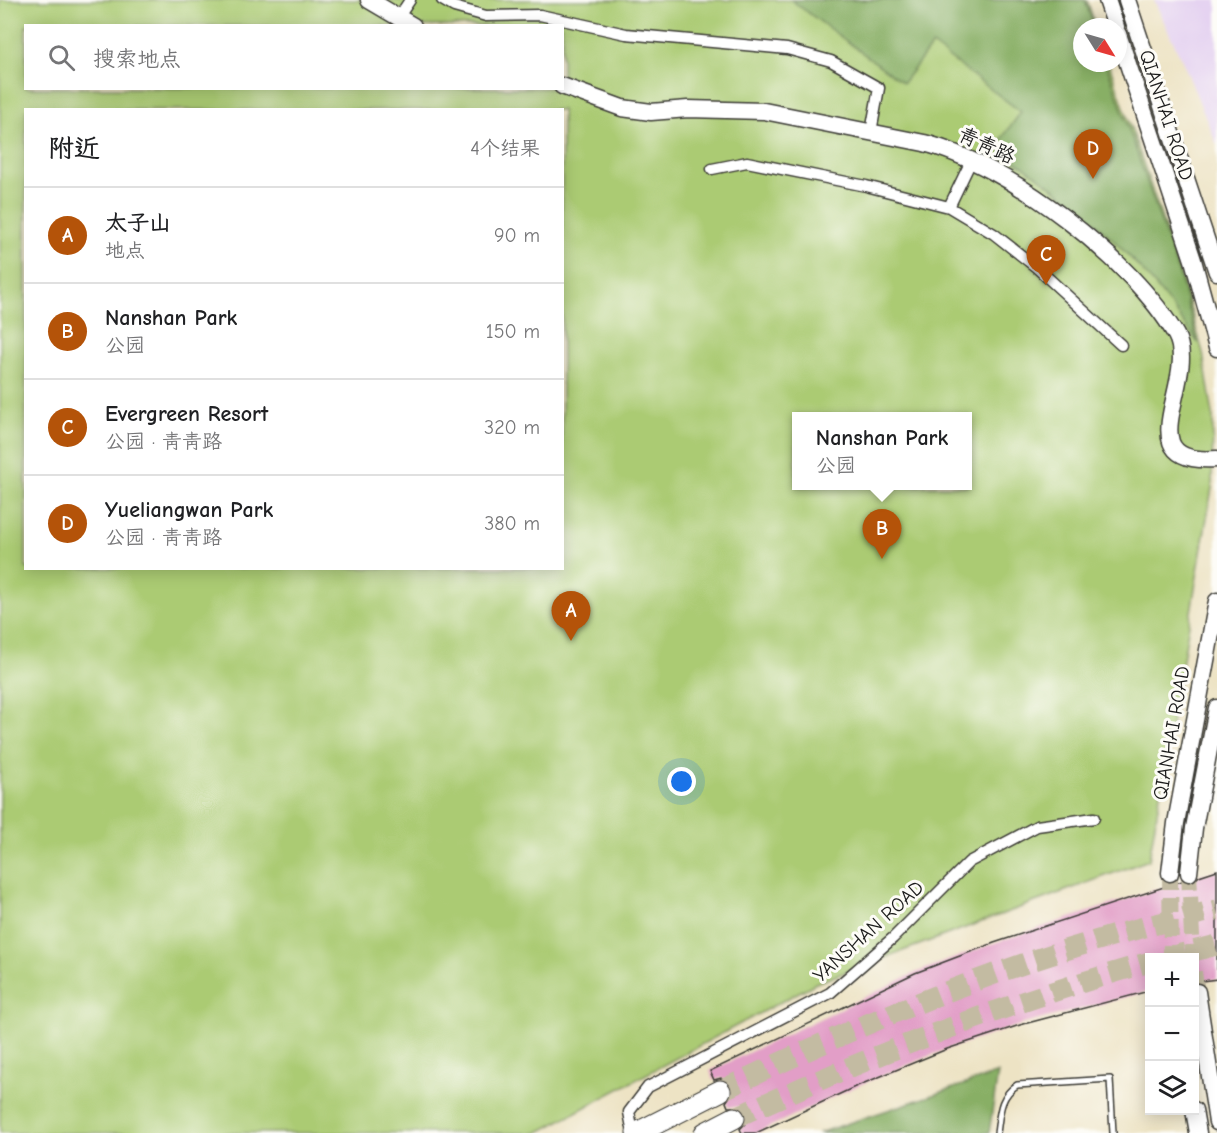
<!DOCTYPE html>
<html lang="zh">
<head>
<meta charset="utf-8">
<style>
  body { margin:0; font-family:"Comic Neue","LXGW WenKai TC",sans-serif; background:#f6f6f6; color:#202124 }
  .controls { position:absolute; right:18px; bottom:18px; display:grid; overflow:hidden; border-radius:0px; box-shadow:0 3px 15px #0003 }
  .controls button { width:54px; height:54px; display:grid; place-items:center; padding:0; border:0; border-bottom:2px solid #e0e0e0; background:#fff; color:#202124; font:30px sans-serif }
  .compass { position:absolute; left:1073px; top:18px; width:54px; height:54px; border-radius:50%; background:#fff; box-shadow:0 3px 15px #0003; rotate:127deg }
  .you { position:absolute; left:682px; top:782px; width:21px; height:21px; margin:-15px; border:4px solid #fff; border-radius:50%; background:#1a73e8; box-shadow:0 0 0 9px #1a73e833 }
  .badge { display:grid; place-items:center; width:39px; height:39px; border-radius:50%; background:#b45309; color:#fff; font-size:20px; font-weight:700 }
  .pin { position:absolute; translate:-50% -50px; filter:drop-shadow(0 2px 3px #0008) }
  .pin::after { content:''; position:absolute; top:32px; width:21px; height:18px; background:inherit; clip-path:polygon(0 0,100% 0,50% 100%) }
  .popup { position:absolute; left:792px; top:412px; width:180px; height:78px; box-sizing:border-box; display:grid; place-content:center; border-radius:0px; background:#fff; filter:drop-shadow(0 2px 4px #0005); font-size:20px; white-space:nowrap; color:#757577 }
  .popup b { font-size:22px; color:#202124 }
  .popup::after { content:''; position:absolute; left:50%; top:100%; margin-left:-12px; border:12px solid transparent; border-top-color:#fff }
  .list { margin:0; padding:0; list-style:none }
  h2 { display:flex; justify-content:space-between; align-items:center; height:78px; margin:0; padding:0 24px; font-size:26px }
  h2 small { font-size:20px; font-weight:400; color:#757577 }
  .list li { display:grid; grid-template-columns:39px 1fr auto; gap:18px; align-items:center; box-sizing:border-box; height:96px; padding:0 24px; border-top:2px solid #e0e0e0 }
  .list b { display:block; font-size:22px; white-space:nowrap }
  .list p { margin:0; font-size:20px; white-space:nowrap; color:#757577 }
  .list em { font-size:20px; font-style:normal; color:#757577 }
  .icon { flex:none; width:33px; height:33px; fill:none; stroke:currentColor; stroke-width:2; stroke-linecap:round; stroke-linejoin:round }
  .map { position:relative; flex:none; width:1217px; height:1133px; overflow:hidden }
  .search { position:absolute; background:#fff; box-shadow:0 3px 15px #0003; left:24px; top:24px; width:540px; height:66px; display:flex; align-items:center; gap:15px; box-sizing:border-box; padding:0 21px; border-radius:0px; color:#757577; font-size:22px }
  .panel { position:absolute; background:#fff; box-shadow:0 3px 15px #0003; left:24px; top:108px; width:540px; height:462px; border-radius:0px }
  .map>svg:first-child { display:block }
  .built { fill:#e5d3f1 }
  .green { fill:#abcb73; stroke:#647448; stroke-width:1.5; fill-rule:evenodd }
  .forest { fill:#88af65; stroke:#526640; stroke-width:1.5 }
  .building { fill:#e29ec7 }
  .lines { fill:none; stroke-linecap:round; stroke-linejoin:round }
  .secondary-tunnel { stroke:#c3bba2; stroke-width:16; stroke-dasharray:16 8; stroke-linecap:butt }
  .highway-tunnel { stroke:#c3bba2; stroke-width:21; stroke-dasharray:21 10; stroke-linecap:butt }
  .lane-casing { stroke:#3b3a35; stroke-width:8 }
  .street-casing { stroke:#3b3a35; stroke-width:13 }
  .secondary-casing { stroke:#3b3a35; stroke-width:19 }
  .highway-casing { stroke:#3b3a35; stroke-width:23 }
  .lane { stroke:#fff; stroke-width:5 }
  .street { stroke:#fff; stroke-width:10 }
  .secondary { stroke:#fff; stroke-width:16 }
  .highway { stroke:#fff; stroke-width:21 }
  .labels { text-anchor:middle; stroke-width:6; stroke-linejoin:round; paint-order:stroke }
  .street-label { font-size:20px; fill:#1c1c1c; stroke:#fdfcf7 }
</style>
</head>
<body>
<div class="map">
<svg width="1217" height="1133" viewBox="0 0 1217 1133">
  <rect width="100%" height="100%" fill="#fdfcf7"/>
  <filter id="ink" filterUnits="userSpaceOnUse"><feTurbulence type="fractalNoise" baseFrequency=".0167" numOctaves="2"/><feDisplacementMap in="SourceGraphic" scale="12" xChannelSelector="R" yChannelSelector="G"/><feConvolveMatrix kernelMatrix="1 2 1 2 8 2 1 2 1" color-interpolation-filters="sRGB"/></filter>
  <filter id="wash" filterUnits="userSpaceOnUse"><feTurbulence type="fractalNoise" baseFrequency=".008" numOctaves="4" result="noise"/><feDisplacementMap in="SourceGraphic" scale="24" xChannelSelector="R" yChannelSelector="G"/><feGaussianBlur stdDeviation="1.35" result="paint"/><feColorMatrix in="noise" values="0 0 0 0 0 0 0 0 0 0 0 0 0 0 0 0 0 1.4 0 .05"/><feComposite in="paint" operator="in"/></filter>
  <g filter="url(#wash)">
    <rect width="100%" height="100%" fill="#ede3c4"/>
    <path class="built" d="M1154,0H1217V145L1185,67Z"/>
    <path class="green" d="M0,0H1087L1096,27H1082V63H1109L1182,277L1203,353L1213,415L1212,488L1149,860L816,983L537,1133H0ZM26,26H562V88H26ZM26,110H562V568H26ZM796,416H968V486H796Z"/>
    <path class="forest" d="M791,0H1085L1094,27H1082V63H1106L1180,277L1198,343C1145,264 1076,197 995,148L1021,112L932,45L903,83Z
      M998,1073L989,1133H819Z"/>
    <g id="blocks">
      <path class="building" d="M1217,870V979L1194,982V957H1149V991L1020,1025L947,1049L857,1086L756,1133H742L740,1129L745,1124L746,1113L740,1107H728L726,1102L733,1092L731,1085L721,1078L714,1080L710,1071L915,973L994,943L1182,881L1193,883L1199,876Z"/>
    </g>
  </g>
  <g filter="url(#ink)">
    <use href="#blocks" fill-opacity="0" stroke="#3b3a35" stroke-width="1.5"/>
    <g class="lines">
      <path class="secondary-tunnel" d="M1170,873L1171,958
        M1189,873L1193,958
        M1194,972L1197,992"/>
      <path class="highway-tunnel" d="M1165,958L1217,945
        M720,1091C879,1015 1044,946 1217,910
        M734,1118C869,1056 1006,1003 1150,962"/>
      <defs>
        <path id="lane" d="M997,1133C1000,1114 999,1097 1017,1085L1110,1079L1113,1133"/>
        <path id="street" d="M442,0L454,7L486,16L540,15L626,34L787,49L831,61L879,88L871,132
          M398,18L410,0
          M712,169L747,162L866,186L949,207L994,234L1036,267L1121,345
          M949,207L972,159
          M633,1133L629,1112L648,1087L830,993L893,938L969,862L1037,826L1094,818"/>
        <path id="secondary" d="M369,0L413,26
          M1107,0L1116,27
          M1127,0L1217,272
          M1118,34L1193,260L1217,348
          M562,86L622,108L651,112L688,109L764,111L924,143C1008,164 1133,260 1176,335C1200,379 1124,466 1217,459
          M1170,873L1176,823L1217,601
          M1189,873L1194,828L1217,708
          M1197,992L1217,1122
          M1194,1110L1198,1133"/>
        <path id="highway" d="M637,1133L720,1091
          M705,1133L734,1118"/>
      </defs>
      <use href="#lane" class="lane-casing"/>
      <use href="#street" class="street-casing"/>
      <use href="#secondary" class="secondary-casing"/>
      <use href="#highway" class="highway-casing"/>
      <use href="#lane" class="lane"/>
      <use href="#street" class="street"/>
      <use href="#secondary" class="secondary"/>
      <use href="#highway" class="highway"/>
    </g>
  </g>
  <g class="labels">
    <g class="street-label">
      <text transform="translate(1167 115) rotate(72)" y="7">QIANHAI ROAD</text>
      <text transform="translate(987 145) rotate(25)" y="7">青青路</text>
      <text transform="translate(1171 733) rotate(-80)" y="7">QIANHAI ROAD</text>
      <text transform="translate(868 931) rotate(-42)" y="7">YANSHAN ROAD</text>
    </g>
  </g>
</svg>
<div class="controls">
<button>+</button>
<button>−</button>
<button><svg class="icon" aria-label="layers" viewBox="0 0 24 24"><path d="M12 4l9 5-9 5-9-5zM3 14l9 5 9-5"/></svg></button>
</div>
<svg class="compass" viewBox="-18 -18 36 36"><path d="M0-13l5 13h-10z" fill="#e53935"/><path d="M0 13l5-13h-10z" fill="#757577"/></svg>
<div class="you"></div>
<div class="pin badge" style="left:571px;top:641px">A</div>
<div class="pin badge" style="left:882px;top:559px">B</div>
<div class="popup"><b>Nanshan Park</b>公园</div>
<div class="pin badge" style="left:1046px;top:285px">C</div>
<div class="pin badge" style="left:1093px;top:179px">D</div>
<div class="search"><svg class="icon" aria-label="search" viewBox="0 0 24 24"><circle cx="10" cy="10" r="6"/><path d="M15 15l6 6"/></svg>搜索地点</div>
<section class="panel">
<h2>附近<small>4个结果</small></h2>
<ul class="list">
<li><span class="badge">A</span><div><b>太子山</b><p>地点</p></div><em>90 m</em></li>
<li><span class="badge">B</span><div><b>Nanshan Park</b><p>公园</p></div><em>150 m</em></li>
<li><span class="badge">C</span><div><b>Evergreen Resort</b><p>公园 · 青青路</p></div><em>320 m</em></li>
<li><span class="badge">D</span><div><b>Yueliangwan Park</b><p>公园 · 青青路</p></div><em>380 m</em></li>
</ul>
</section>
</div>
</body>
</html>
